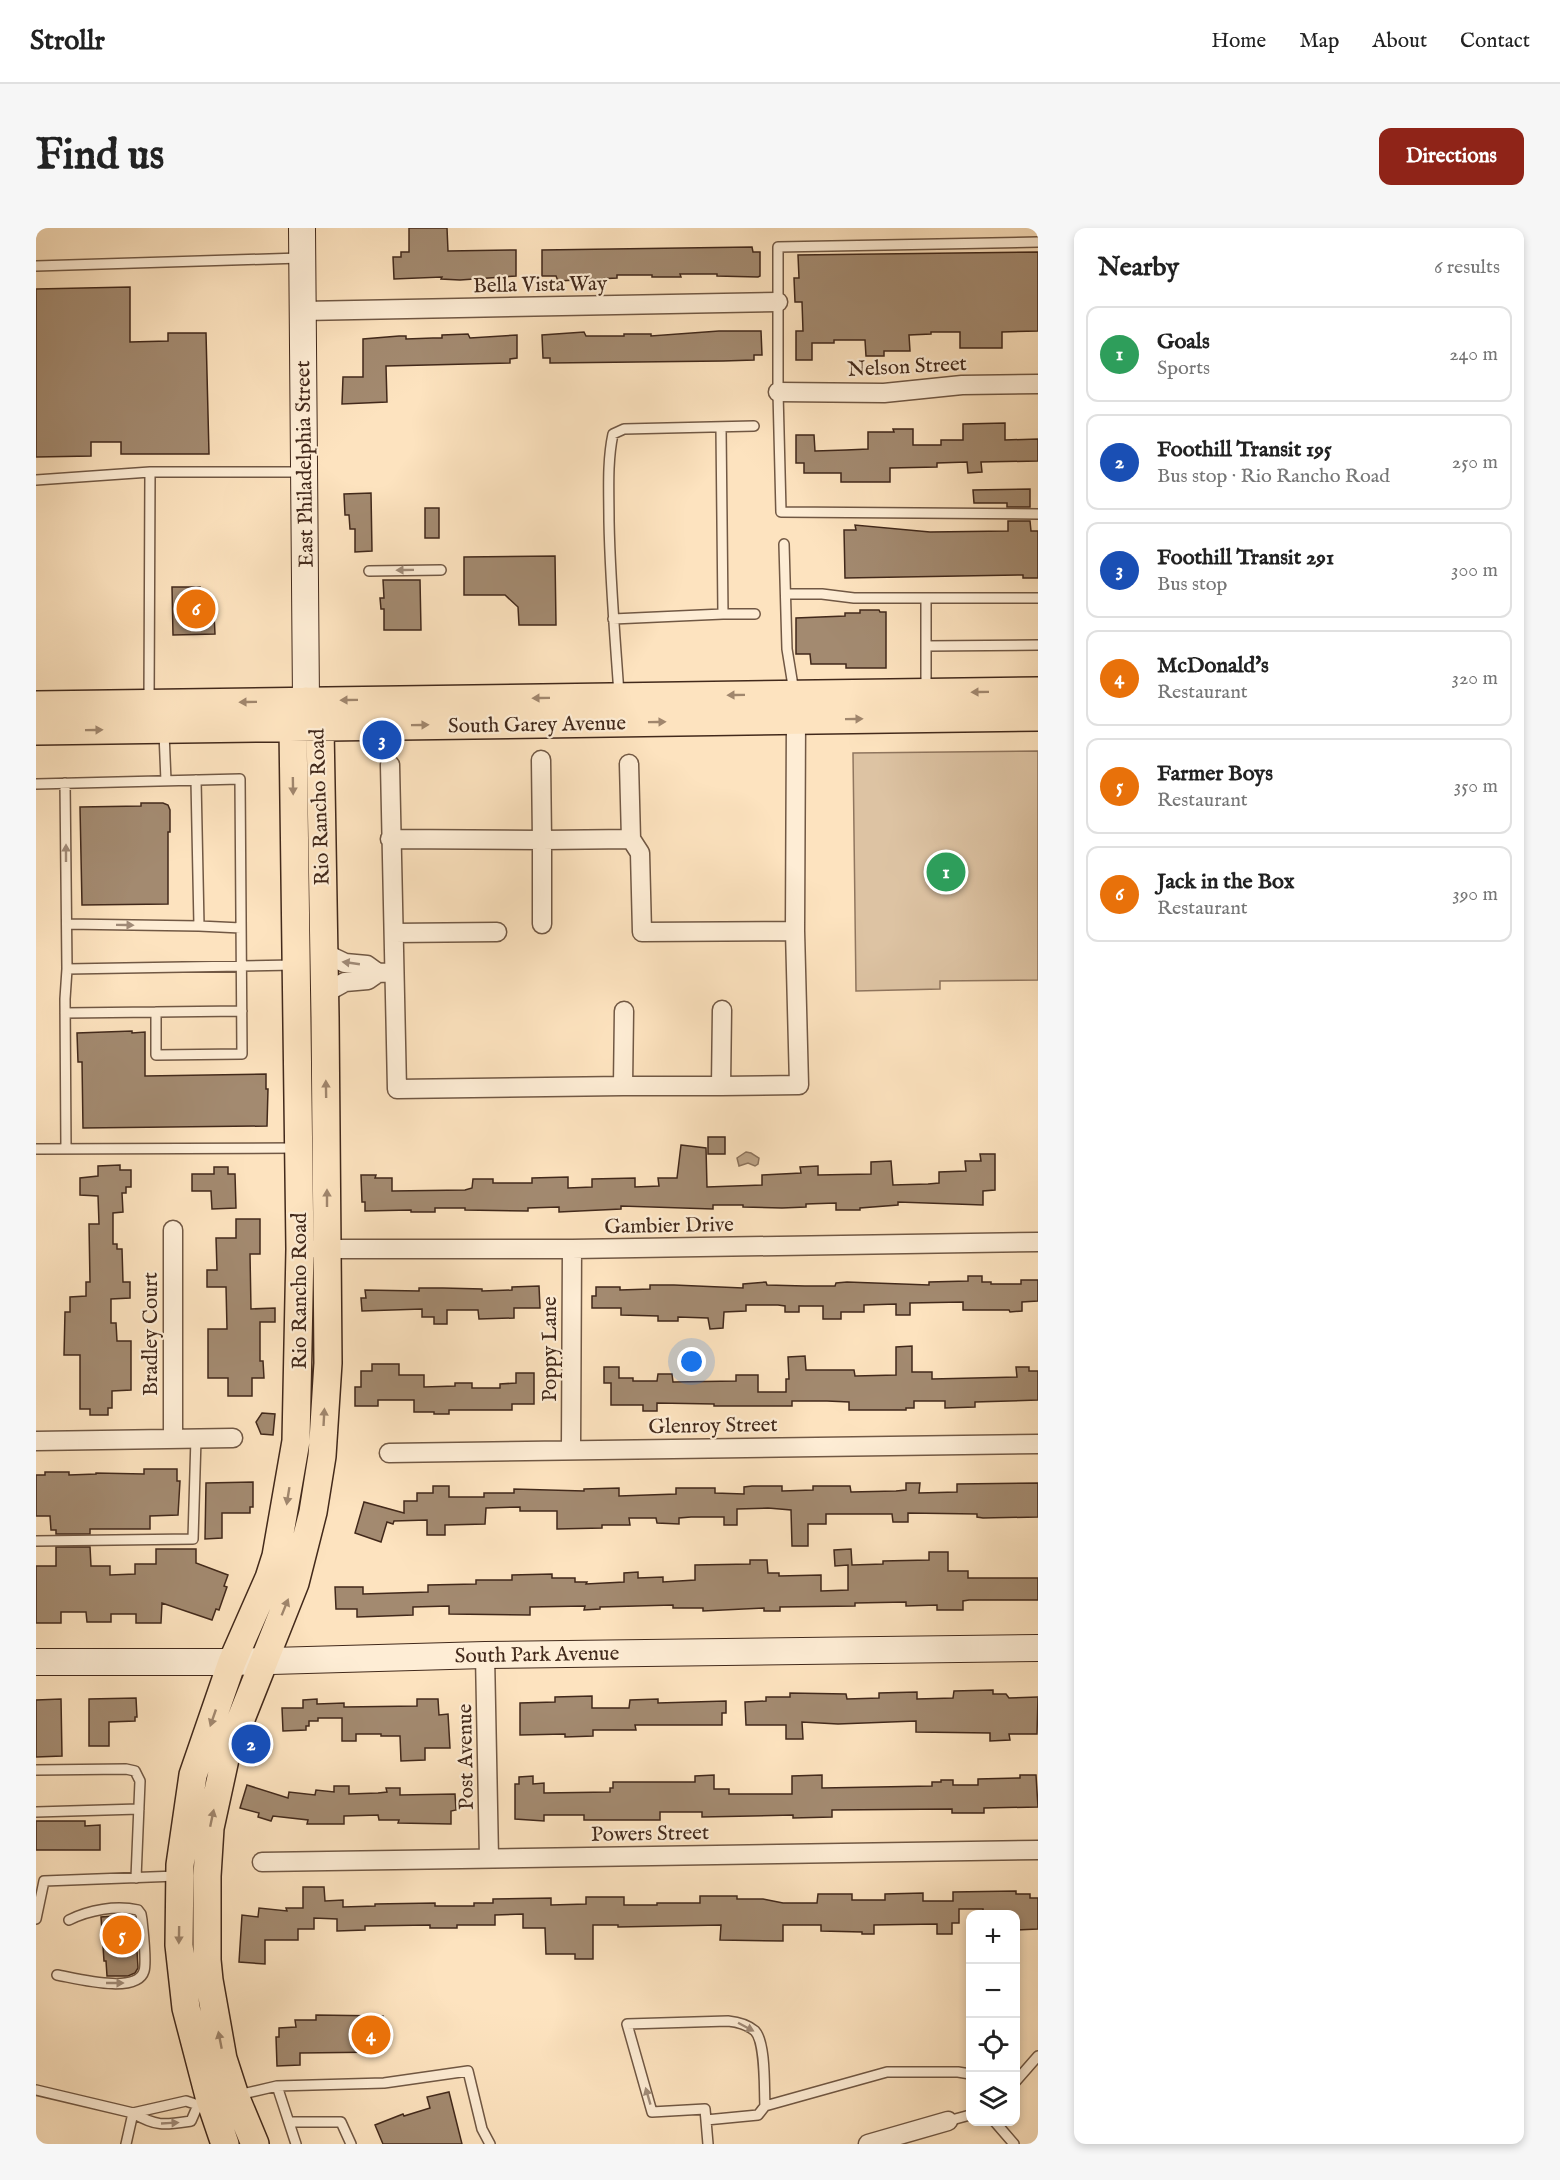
<!DOCTYPE html>
<html lang="en">
<head>
<meta charset="utf-8">
<style>
  body { margin:0; font-family:"IM FELL English",serif; background:#f6f6f6; color:#222 }
  .controls { position:absolute; right:18px; bottom:18px; display:grid; overflow:hidden; border-radius:12px; box-shadow:0 3px 9px #0003 }
  .controls button { width:54px; height:54px; display:grid; place-items:center; padding:0; border:0; border-bottom:2px solid #e0e0e0; background:#fff; color:#222; font:30px sans-serif }
  .you { position:absolute; left:656px; top:1134px; width:21px; height:21px; margin:-15px; border:4px solid #fff; border-radius:50%; background:#1a73e8; box-shadow:0 0 0 9px #1a73e833 }
  .badge { display:grid; place-items:center; width:39px; height:39px; border-radius:50%; background:#8f2418; color:#fff; font-size:20px; font-weight:700 }
  .pin { position:absolute; translate:-50% -50%; border:3px solid #fff; box-shadow:0 2px 6px #0006 }
  .list { margin:0; padding:0; list-style:none }
  h2 { display:flex; justify-content:space-between; align-items:center; height:78px; margin:0; padding:0 24px; font-size:26px }
  h2 small { font-size:20px; font-weight:400; color:#767676 }
  .list li { display:grid; grid-template-columns:39px 1fr auto; gap:18px; align-items:center; box-sizing:border-box; height:96px; margin:0 12px 12px; padding:0 12px; border:2px solid #e0e0e0; border-radius:12px }
  .list b { display:block; font-size:22px; white-space:nowrap }
  .list p { margin:0; font-size:20px; white-space:nowrap; color:#767676 }
  .list em { font-size:20px; font-style:normal; color:#767676 }
  .icon { flex:none; width:33px; height:33px; fill:none; stroke:currentColor; stroke-width:2; stroke-linecap:round; stroke-linejoin:round }
  .map { position:relative; flex:none; width:1002px; height:1916px; overflow:hidden; border-radius:12px }
  header { display:flex; align-items:center; gap:36px; box-sizing:border-box; height:84px; padding:0 30px; background:#fff; border-bottom:2px solid #e0e0e0 }
  header strong { font-size:28px }
  nav { display:flex; gap:33px; margin-inline-start:auto; font-size:21px }
  .intro { display:flex; align-items:center; justify-content:space-between; box-sizing:border-box; height:144px; padding:0 36px }
  h1 { margin:0; font-size:42px }
  .button { padding:15px 27px; border-radius:12px; background:#8f2418; color:#fff; font-size:21px; font-weight:700 }
  main { display:flex; gap:36px; padding:0 36px }
  aside { flex:1; background:#fff; border-radius:12px; box-shadow:0 3px 9px #0003 }
  .map>svg:first-child { display:block }
  .green { fill:#ddc3a3; stroke:#90765f; stroke-width:1.5 }
  .water { fill:#bda487; stroke:#8c735c; stroke-width:1.5 }
  .building { fill:#a38a70; stroke:#42291b; stroke-width:1.5 }
  .lines { fill:none; stroke-linecap:round; stroke-linejoin:round }
  .lane-casing { stroke:#715844; stroke-width:12 }
  .street-casing { stroke:#715844; stroke-width:21 }
  .secondary-casing { stroke:#42291b; stroke-width:28 }
  .primary-casing { stroke:#42291b; stroke-width:30 }
  .lane { stroke:#feedd5; stroke-width:9 }
  .street { stroke:#feedd5; stroke-width:18 }
  .secondary { stroke:#feedd5; stroke-width:26 }
  .primary { stroke:#fde3bf; stroke-width:27 }
  .oneway { fill:#a08b78 }
  .oneway2 { fill:#a0866d }
  .labels { text-anchor:middle; stroke-width:4.5; stroke-linejoin:round; paint-order:stroke }
  .street-label { font-size:21px; fill:#42291b; stroke:#feedd5 }
</style>
</head>
<body>
<header>
<strong>Strollr</strong>
<nav><a>Home</a><a>Map</a><a>About</a><a>Contact</a></nav>
</header>
<div class="intro"><h1>Find us</h1><a class="button">Directions</a></div>
<main>
<div class="map">
<svg width="1002" height="1916" viewBox="0 0 1002 1916">
  <rect width="100%" height="100%" fill="#fde3bf"/>
  <filter id="stains"><feTurbulence type="fractalNoise" baseFrequency=".00333" numOctaves="4"/><feColorMatrix values="0 0 0 0 .2 0 0 0 0 .09 0 0 0 0 .02 0 0 0 .5 -.17"/></filter>
  <radialGradient id="worn" r=".72"><stop offset=".6" stop-color="#630" stop-opacity="0"/><stop offset="1" stop-color="#630" stop-opacity=".3"/></radialGradient>
  <path class="green" d="M1002,523V752L904,753V761L820,763L817,525Z"/>
  <path class="water" d="M710,924L715,925L723,930L722,936L719,938L712,935L703,938L701,930Z"/>
  <path class="building" d="M373,0H411L412,23L480,22V48L424,52L405,51L406,49L358,51L357,29H365V24H373Z
    M716,19L717,24H724V48L722,49L681,48V46H644L645,49H616V47H581V50L522,53L520,48H506V22Z
    M1002,24V103L966,104V120H924V104H895V106L873,107L874,123H848V128H830L829,112H798V115H776V132H760V103H767L766,74H759L758,50H763L762,27Z
    M94,59V114L132,113V105H170L173,226H85V214H55V228L0,229V61Z
    M683,103H725L726,127H718V132L687,133L514,135V130H507L506,107L548,104L550,108H588V106H615V108Z
    M432,106L434,110L481,107V130L474,131V135L350,138L351,174L306,176L307,149H327V111L363,108H370V111L397,110H406V107Z
    M969,195V212L1002,211V233L945,234L946,244L932,245L931,234L901,235V239L854,240V254H805V245H768V235H760V207H778L779,223L810,222L832,221V204H858L857,201H877V217H905V212H927V196Z
    M994,261V279H971V275H938L937,262Z
    M335,265L336,323L319,324V301H314L313,287H309L308,266Z
    M389,280H403V310H389Z
    M972,293H994L995,303H1002V350H987V347L809,350L808,302H820L819,297L894,304L972,303Z
    M519,328L520,397H483L482,379L469,367H428V329Z
    M347,352H384L385,402H348V381H345L344,370H348Z
    M136,359H164V386H178L179,406L137,407Z
    M824,382H843L844,384H850V440H810V436H775L774,426H760V390L809,388V385H824Z
    M105,575H127L132,577L134,582V604H132V676L46,677L44,579L105,578Z
    M96,803V805L109,804V848L230,846V861H232L231,898L47,900L46,834H42L41,805Z
    M672,909H689V926H672Z
    M645,917L670,920L671,959L726,957V947L765,945L764,939L782,938V947L835,946V934L855,933L857,957L892,956L903,955V944L930,943L929,933H945L944,926H959V962L947,963V977L862,974V977L824,980V982H800V975L770,976V979L746,980L707,979V977H677V981L585,978V981L523,984V979L492,980V983L429,982V980H399V984H375V982L329,983V974H326L325,947H340L339,950H356V963L429,962L436,960L437,951H457V955H496V950L532,949V960L556,959V951L599,950V959L623,958L622,950H641Z
    M84,937V942H95V959H90V965H86L87,984L77,985V1016H81V1021H86L87,1054H94V1070L75,1071V1095H80L81,1113H95V1162L76,1163V1180H72V1187H54V1181H44V1127H28L29,1084H34V1069L50,1068V1054H54L53,996H63L62,968L44,967V950L62,948V938Z
    M178,939H192V946H199L200,980L176,981L175,963H156V946H178Z
    M200,991H224V1026H214L215,1081L239,1080V1094H224V1133H227L228,1150H216V1168H192V1150H172V1101H191L190,1059H171V1042H181L180,1010H200Z
    M932,1048H946V1054H955V1056H985V1052H1002V1073L986,1074V1083L974,1084L973,1082H927V1074L874,1075V1087H860V1076L828,1077V1084H805V1091H787V1078H763V1084H749V1078L742,1077H710V1083L688,1084L687,1100L674,1101L672,1090L642,1089V1093H622V1088L585,1087V1080H556V1068H560V1059H584V1062L614,1061V1057H638L707,1060V1056L730,1054L731,1057L769,1058H799L800,1055L811,1054L893,1057V1054L932,1053Z
    M503,1058L504,1080H478V1090L443,1091L442,1082H411V1096H398V1089H386V1081L326,1083L325,1070H330L329,1062L383,1063V1060H407L446,1061V1063L476,1062V1059Z
    M876,1118V1144H896V1151L981,1149L980,1139H993V1143H1002V1172L939,1174V1179L909,1180V1173H878V1180H870V1182H813V1174L791,1173H756V1178H678V1176L621,1175V1183H607V1177H575V1155H568V1139H583V1150H597V1153H621L622,1146H636L637,1154L700,1153V1147H722V1164H750V1151H753L752,1129L769,1128L770,1142H818L819,1148L860,1147V1119Z
    M336,1136H363V1147H388V1159L419,1158V1155H436V1160H464V1156L480,1155V1145H498V1176H476V1182H413V1186H398V1184H378V1172H342V1178H319V1159H325V1143H336Z
    M226,1185L239,1186L237,1207L225,1206L220,1194Z
    M108,1241H141V1253H144L142,1287L114,1288V1301H54V1306H20V1302H15L14,1288H0V1247H9V1244H33V1247L60,1246V1245L108,1246Z
    M217,1254V1279H214V1285H186V1310L169,1311L170,1255Z
    M870,1255H884L883,1265L921,1264V1256L1002,1255V1289L947,1290L941,1289V1286L872,1285V1294H857L856,1286H790V1296H772V1318H756L755,1282L732,1280L701,1281V1297H688V1289H655L643,1290V1296L621,1295L620,1290H593L594,1297H566V1300L521,1301V1283H484V1279L450,1280L449,1296L409,1297V1307H391V1292L358,1293L357,1296L351,1294L345,1314L319,1305L328,1274L368,1285V1273H381V1265H397V1258H413V1269H448V1265H478V1261L548,1263V1261L583,1260V1268L640,1266V1260H679V1265L708,1266V1259L716,1258H746V1263L777,1262V1258H814L815,1264L860,1263L870,1262Z
    M20,1319H54L55,1338H74V1347L99,1346V1336H120V1321H160V1335L192,1347L188,1358L191,1359L183,1382L180,1381L176,1392L126,1375L125,1395H100V1386H75V1394H51L50,1384H25V1395H0V1338H20Z
    M815,1321L816,1337L847,1336V1333L893,1332V1324H912V1343H932V1350H1002V1372H933L927,1373V1382H901V1377L870,1378V1374L819,1375V1378L744,1379V1383H728V1380L667,1383V1380H637V1377L564,1379V1381L548,1382L549,1378L494,1379V1387L413,1386V1378L377,1379V1387L321,1389V1381H300L299,1359H327V1366L392,1364V1357L440,1356V1352H476V1347L516,1346V1350H539V1354H551L550,1356L588,1354V1345L602,1344V1350L627,1349V1354L659,1352V1337L714,1336V1332H731L732,1345H743V1348L785,1347V1363L812,1362V1337L799,1338L798,1322Z
    M957,1462V1466H970L973,1470L1002,1469L1001,1506H973L974,1512L954,1513V1505L880,1504V1493L802,1496L766,1494L767,1511H750V1497H710L709,1474L730,1473V1469H754V1465L810,1466L811,1471L843,1470V1465L881,1464V1471L917,1470L918,1463Z
    M556,1468V1480H593L594,1472L622,1471V1475L690,1473V1485H686V1497H599L600,1502H557V1508L529,1509V1506L484,1507V1475L519,1474V1469Z
    M100,1470L101,1489H99V1493L73,1494V1518H53V1471Z
    M25,1471L26,1528L0,1529V1472Z
    M281,1471V1476L308,1475V1479L381,1478V1471H402L403,1487L412,1486L414,1520H389V1532L365,1533L364,1508H345V1506H320V1513H306V1490H282V1493H273V1498H270V1502L247,1503L246,1480H267V1472Z
    M678,1547V1561H693V1566H756V1548L786,1547V1560L896,1558V1554H905V1552H917V1557H942V1551L984,1550V1547H1000L1002,1579L948,1580V1585H916V1581L796,1582V1589L757,1590V1587L666,1589V1584H624V1592H548V1587H508V1593L479,1591V1556H483V1549L497,1548V1556L508,1555V1565L574,1564V1560H577V1554H659V1548Z
    M211,1557L252,1570L253,1564L279,1567L280,1562L298,1564V1558H313V1566L342,1565L351,1564L350,1560H364V1567L419,1566L420,1582L415,1583V1596L362,1595L363,1592H343L342,1587L308,1588V1596H271L272,1592L237,1588L235,1593L222,1589L223,1585L204,1580Z
    M0,1593H49V1598L64,1597V1622H0Z
    M267,1659H288L289,1673L307,1672V1679L339,1678V1676L399,1675V1678H438V1675H457V1671L515,1670V1677L550,1676V1669H588V1677H621V1675H664V1668H701V1671H727L747,1675H781L782,1666H816V1672H849V1666L887,1665V1673H917V1664L980,1663V1666H994V1670H1002V1701L980,1702V1686H947V1681H923V1695H916V1706H901V1696L838,1697V1706H826V1704L785,1703V1697H747V1713L684,1712L685,1697L582,1699V1697H557V1731H539V1726H510L509,1700H487V1686L459,1687V1697H421V1700H394V1697L329,1698V1702L301,1703V1691L278,1690V1701H262V1712H229V1736L203,1734L206,1687L222,1689L223,1680L251,1683L250,1680H267Z
    M92,1687L99,1689L102,1740L99,1745L92,1748H71L70,1733H68L65,1689Z
    M280,1787L347,1788L348,1824L264,1825V1837L241,1838L240,1809H243V1800L260,1799L259,1792H280Z
    M413,1864L426,1916H347L339,1897L367,1886L368,1888L394,1880L391,1869Z"/>
  <g class="lines">
    <defs>
      <path id="lane" d="M1002,14L742,19V164L745,284L1002,286
        M0,38L264,30
        M0,252L114,244H267
        M748,316L751,421L758,464
        M333,343L405,342
        M750,366H786L818,370H1002
        M890,370V461
        M687,386H719
        M577,391L687,386L685,200
        M890,418L1002,417
        M583,466C579,408 574,351 573,293C573,264 571,234 577,206L588,201L718,198
        M113,473L114,244
        M128,505L130,553
        M160,552L163,698L205,700
        M29,555L31,741
        M0,556L204,551L206,826L120,827V784L29,785
        M31,696L163,698
        M120,784L206,783
        M0,921L260,920
        M30,921L29,771L31,741L258,737
        M0,1313L157,1311L160,1210
        M0,1542L90,1541L99,1543L104,1553L100,1650
        M0,1584L103,1581
        M0,1691L8,1653L141,1648
        M21,1747C39,1750 101,1767 108,1743C111,1734 107,1703 106,1692L105,1686L102,1682C80,1677 53,1682 33,1692
        M980,1853L1002,1828
        M241,1858L260,1916
        M0,1862L97,1885L90,1916
        M202,1867L241,1858L348,1855L432,1843L446,1901L454,1916
        M729,1878L851,1844H922L934,1846
        M97,1885L150,1873L162,1877L173,1872
        M97,1885C121,1899 129,1897 155,1893L162,1877
        M670,1892L722,1887L729,1878C728,1861 730,1815 719,1803C711,1796 702,1794 692,1793L591,1796L616,1884L669,1881L672,1916
        M912,1893L934,1887
        M253,1894H305L315,1916
        M959,1894L978,1916"/>
      <path id="street" d="M267,83L742,74
        M742,164L848,165L926,157L1002,156
        M505,532L506,612L595,611L604,625L606,704L759,703L763,857L685,858
        M593,536L595,611
        M354,537L361,861L587,858L588,783
        M354,611L506,612V696
        M759,703L760,492
        M358,705L461,704
        M288,725L309,735L331,737L342,745
        M289,765L309,754L332,752L342,745L358,744
        M587,858H685L686,782
        M281,1021H536L1002,1014
        M137,1210V1002
        M0,1213L197,1210
        M535,1221L536,1021
        M353,1225L1002,1216
        M449,1427L453,1630
        M226,1634L1002,1622
        M832,1916L912,1893"/>
      <path id="secondary" d="M266,0L270,473
        M0,1434H196L449,1427L1002,1420"/>
      <path id="primary" d="M0,477L1002,463
        M0,503L1002,489
        M189,1916L174,1872L150,1780L143,1717L144,1637L157,1547L196,1434L233,1350L240,1328L260,1213L264,1021L257,499L270,473
        M219,1916L199,1868L187,1831L173,1752L171,1732V1648L174,1600L189,1531L259,1355L277,1284L286,1228L292,1135L289,789L284,499L270,473"/>
    </defs>
    <use href="#lane" class="lane-casing"/>
    <use href="#street" class="street-casing"/>
    <use href="#secondary" class="secondary-casing"/>
    <use href="#primary" class="primary-casing"/>
    <use href="#lane" class="lane"/>
    <use href="#street" class="street"/>
    <use href="#secondary" class="secondary"/>
    <use href="#primary" class="primary"/>
  </g>
  <defs><path id="oneway-solid" d="M-6-.8H1V-3.2L6.5 0L1 3.2V.8H-6Z" transform="scale(1.5)"/></defs>
  <g class="oneway">
    <use href="#oneway-solid" transform="translate(369 342) rotate(179)"/>
    <use href="#oneway-solid" transform="translate(30 625) rotate(-90)"/>
    <use href="#oneway-solid" transform="translate(89 697) rotate(1)"/>
    <use href="#oneway-solid" transform="translate(315 735) rotate(-172)"/>
    <use href="#oneway-solid" transform="translate(79 1755)"/>
    <use href="#oneway-solid" transform="translate(710 1799) rotate(28)"/>
    <use href="#oneway-solid" transform="translate(612 1868) rotate(-106)"/>
    <use href="#oneway-solid" transform="translate(134 1895) rotate(-3)"/>
  </g>
  <g class="oneway2">
    <use href="#oneway-solid" transform="translate(944 464) rotate(179)"/>
    <use href="#oneway-solid" transform="translate(700 467) rotate(179)"/>
    <use href="#oneway-solid" transform="translate(505 470) rotate(179)"/>
    <use href="#oneway-solid" transform="translate(313 472) rotate(179)"/>
    <use href="#oneway-solid" transform="translate(212 474) rotate(179)"/>
    <use href="#oneway-solid" transform="translate(818 491) rotate(-1)"/>
    <use href="#oneway-solid" transform="translate(621 494) rotate(-1)"/>
    <use href="#oneway-solid" transform="translate(384 497) rotate(-1)"/>
    <use href="#oneway-solid" transform="translate(58 502) rotate(-1)"/>
    <use href="#oneway-solid" transform="translate(257 558) rotate(89)"/>
    <use href="#oneway-solid" transform="translate(290 861) rotate(-91)"/>
    <use href="#oneway-solid" transform="translate(291 970) rotate(-90)"/>
    <use href="#oneway-solid" transform="translate(288 1189) rotate(-87)"/>
    <use href="#oneway-solid" transform="translate(252 1268) rotate(99)"/>
    <use href="#oneway-solid" transform="translate(249 1379) rotate(-68)"/>
    <use href="#oneway-solid" transform="translate(177 1490) rotate(109)"/>
    <use href="#oneway-solid" transform="translate(176 1590) rotate(-78)"/>
    <use href="#oneway-solid" transform="translate(143 1707) rotate(91)"/>
    <use href="#oneway-solid" transform="translate(184 1812) rotate(-101)"/>
  </g>
  <g class="labels">
    <g class="street-label">
      <text transform="translate(504 56) rotate(-1)" y="7">Bella Vista Way</text>
      <text transform="translate(871 138) rotate(-3)" y="7">Nelson Street</text>
      <text transform="translate(268 236) rotate(-91)" y="7">East Philadelphia Street</text>
      <text transform="translate(501 496) rotate(-1)" y="7">South Garey Avenue</text>
      <text transform="translate(283 579) rotate(-92)" y="7">Rio Rancho Road</text>
      <text transform="translate(633 997) rotate(-1)" y="7">Gambier Drive</text>
      <text transform="translate(263 1063) rotate(-90)" y="7">Rio Rancho Road</text>
      <text transform="translate(114 1106) rotate(-90)" y="7">Bradley Court</text>
      <text transform="translate(513 1121) rotate(-90)" y="7">Poppy Lane</text>
      <text transform="translate(677 1197) rotate(-1)" y="7">Glenroy Street</text>
      <text transform="translate(501 1426) rotate(-1)" y="7">South Park Avenue</text>
      <text transform="translate(429 1529) rotate(-91)" y="7">Post Avenue</text>
      <text transform="translate(614 1605) rotate(-1)" y="7">Powers Street</text>
    </g>
  </g>
  <rect width="100%" height="100%" filter="url(#stains)"/>
  <rect width="100%" height="100%" fill="url(#worn)"/>
</svg>
<div class="controls">
<button>+</button>
<button>−</button>
<button><svg class="icon" aria-label="locate" viewBox="0 0 24 24"><circle cx="12" cy="12" r="6"/><path d="M12 2v4M12 18v4M2 12h4M18 12h4"/></svg></button>
<button><svg class="icon" aria-label="layers" viewBox="0 0 24 24"><path d="M12 4l9 5-9 5-9-5zM3 14l9 5 9-5"/></svg></button>
</div>
<div class="you"></div>
<div class="pin badge" style="left:910px;top:644px;background:#2e9e5b">1</div>
<div class="pin badge" style="left:215px;top:1516px;background:#1a4fb4">2</div>
<div class="pin badge" style="left:346px;top:512px;background:#1a4fb4">3</div>
<div class="pin badge" style="left:335px;top:1807px;background:#e8710a">4</div>
<div class="pin badge" style="left:86px;top:1707px;background:#e8710a">5</div>
<div class="pin badge" style="left:160px;top:381px;background:#e8710a">6</div>
</div>
<aside>
<h2>Nearby<small>6 results</small></h2>
<ul class="list">
<li><span class="badge" style="background:#2e9e5b">1</span><div><b>Goals</b><p>Sports</p></div><em>240 m</em></li>
<li><span class="badge" style="background:#1a4fb4">2</span><div><b>Foothill Transit 195</b><p>Bus stop · Rio Rancho Road</p></div><em>250 m</em></li>
<li><span class="badge" style="background:#1a4fb4">3</span><div><b>Foothill Transit 291</b><p>Bus stop</p></div><em>300 m</em></li>
<li><span class="badge" style="background:#e8710a">4</span><div><b>McDonald's</b><p>Restaurant</p></div><em>320 m</em></li>
<li><span class="badge" style="background:#e8710a">5</span><div><b>Farmer Boys</b><p>Restaurant</p></div><em>350 m</em></li>
<li><span class="badge" style="background:#e8710a">6</span><div><b>Jack in the Box</b><p>Restaurant</p></div><em>390 m</em></li>
</ul>
</aside>
</main>
</body>
</html>
